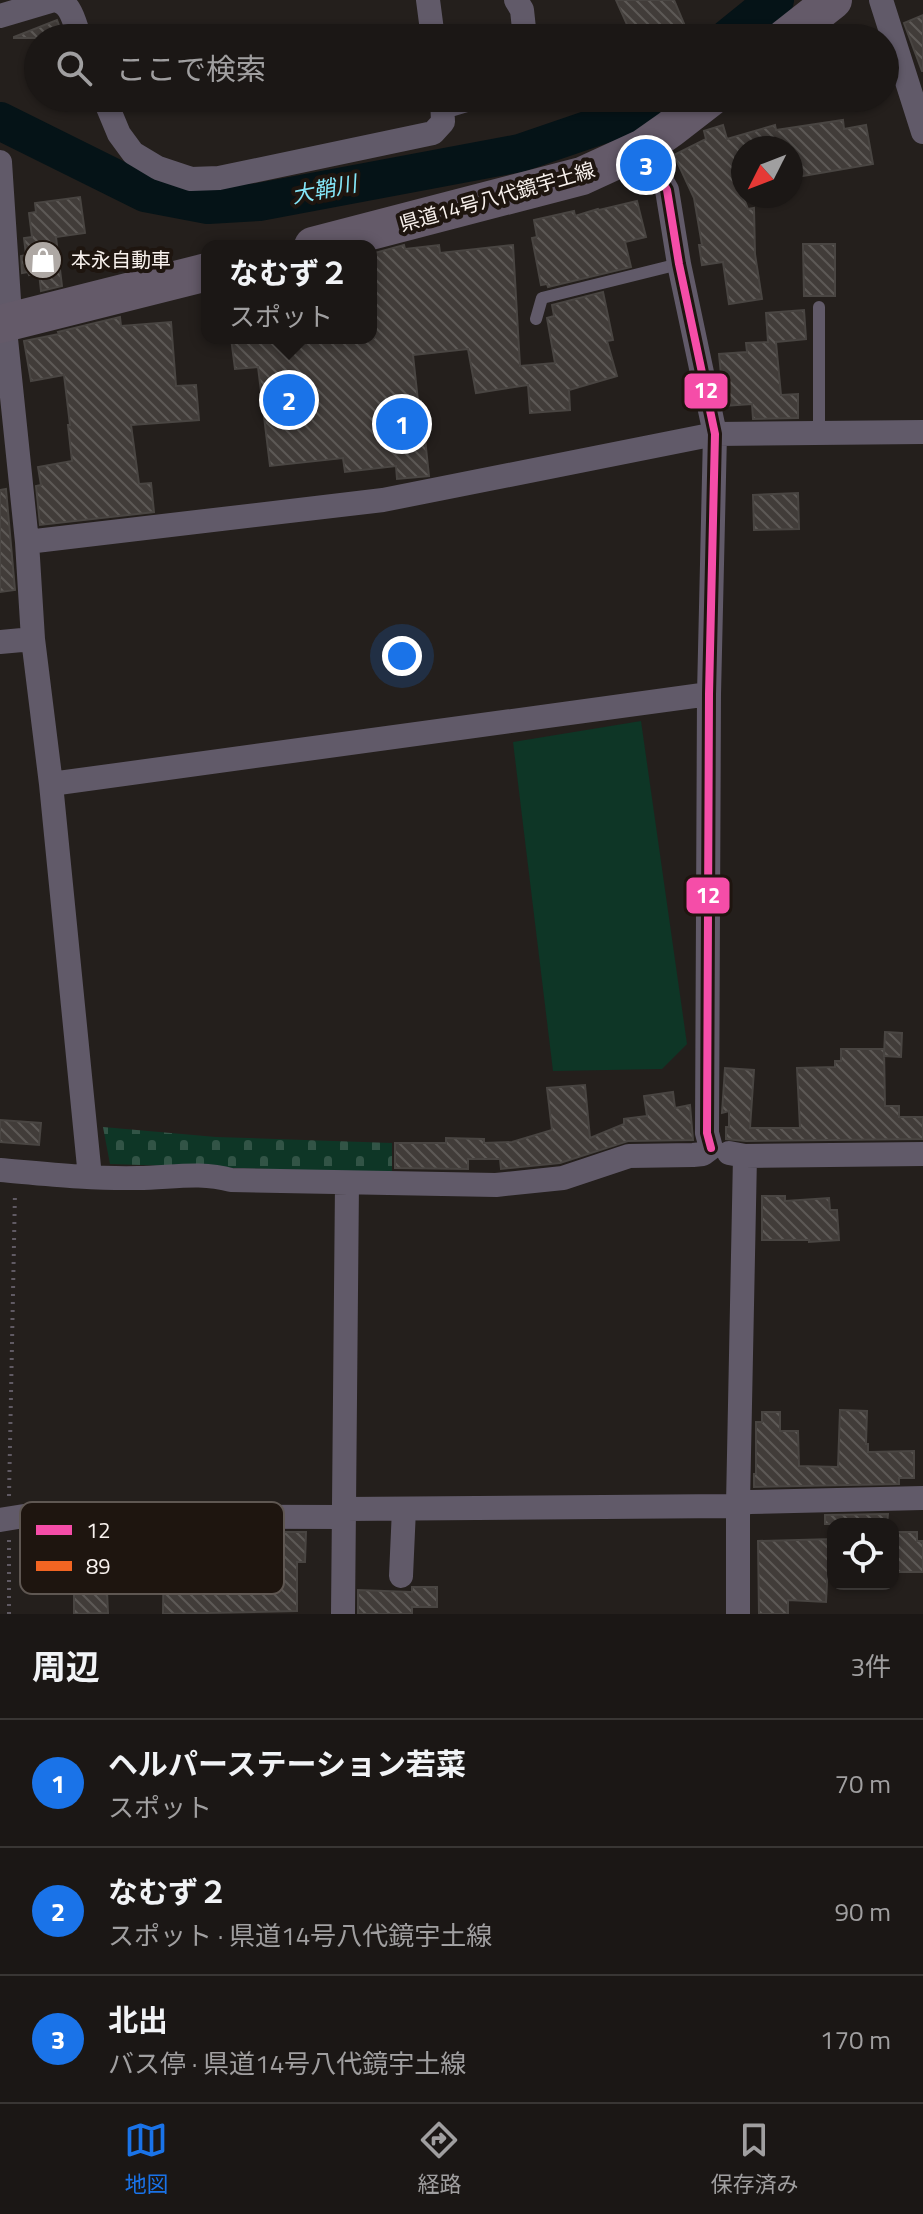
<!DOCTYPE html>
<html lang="ja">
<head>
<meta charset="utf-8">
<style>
  body { margin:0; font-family:"Titillium Web","Noto Sans JP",sans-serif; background:#24201e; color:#f1f3f6 }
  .controls { position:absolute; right:24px; bottom:24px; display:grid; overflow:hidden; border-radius:16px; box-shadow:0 2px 6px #0004 }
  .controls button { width:72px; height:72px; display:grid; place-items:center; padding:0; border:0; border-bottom:2px solid #393634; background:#1b1715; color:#f1f3f6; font:40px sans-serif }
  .compass { position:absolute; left:731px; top:136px; width:72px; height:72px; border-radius:50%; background:#1b1715; box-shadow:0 2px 6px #0004; rotate:228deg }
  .you { position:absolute; left:402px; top:656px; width:28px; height:28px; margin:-20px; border:6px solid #fff; border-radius:50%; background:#1a73e8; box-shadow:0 0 0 12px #1a73e833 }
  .badge { display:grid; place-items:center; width:52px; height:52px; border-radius:50%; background:#1a73e8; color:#fff; font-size:26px; font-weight:700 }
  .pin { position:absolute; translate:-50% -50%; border:4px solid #fff; box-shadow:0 2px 8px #0006 }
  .popup { position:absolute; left:201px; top:240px; width:176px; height:104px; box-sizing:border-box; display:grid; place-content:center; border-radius:16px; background:#1b1715; filter:drop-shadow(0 2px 6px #0005); font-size:26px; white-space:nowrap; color:#a09fa0 }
  .popup b { font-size:30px; color:#f1f3f6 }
  .popup::after { content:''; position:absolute; left:50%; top:100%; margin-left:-16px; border:16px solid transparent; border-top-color:#1b1715 }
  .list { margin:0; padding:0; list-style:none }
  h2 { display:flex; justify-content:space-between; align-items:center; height:104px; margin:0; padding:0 32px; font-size:34px }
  h2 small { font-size:26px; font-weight:400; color:#a09fa0 }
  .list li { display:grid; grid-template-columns:52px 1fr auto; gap:24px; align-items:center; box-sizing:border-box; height:128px; padding:0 32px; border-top:2px solid #393634 }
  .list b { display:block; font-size:30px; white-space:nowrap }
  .list p { margin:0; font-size:26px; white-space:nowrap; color:#a09fa0 }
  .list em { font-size:26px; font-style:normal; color:#a09fa0 }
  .icon { flex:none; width:44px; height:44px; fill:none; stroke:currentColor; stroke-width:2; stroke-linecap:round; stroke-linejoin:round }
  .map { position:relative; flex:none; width:923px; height:1614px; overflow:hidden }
  .search { position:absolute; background:#1b1715; box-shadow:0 2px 6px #0004; left:24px; right:24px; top:24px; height:88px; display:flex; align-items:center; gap:20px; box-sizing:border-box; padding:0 28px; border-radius:44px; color:#a09fa0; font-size:30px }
  .sheet { height:488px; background:#1b1715 }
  nav { display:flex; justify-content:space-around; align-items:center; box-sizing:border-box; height:112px; border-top:2px solid #393634; background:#1b1715; font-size:22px; color:#a09fa0 }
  nav a { display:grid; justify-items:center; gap:4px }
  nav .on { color:#1a73e8 }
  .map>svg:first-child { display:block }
  .green { fill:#0e3626 }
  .cemetery { fill:url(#cemetery-stones) }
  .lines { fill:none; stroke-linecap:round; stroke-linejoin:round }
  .river { stroke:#051317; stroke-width:38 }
  .building { fill:url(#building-back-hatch); stroke:#494542; stroke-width:2 }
  .path { stroke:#605a63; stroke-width:4; stroke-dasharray:2 6; stroke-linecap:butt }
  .service { stroke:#615a69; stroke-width:12 }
  .minor { stroke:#615a69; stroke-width:24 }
  .primary { stroke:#645a69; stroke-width:38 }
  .bus-1-casing { stroke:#1e150f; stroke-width:14 }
  .bus-1 { stroke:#f54da8; stroke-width:8 }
  .labels { text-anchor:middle; stroke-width:8; stroke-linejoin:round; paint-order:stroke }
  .street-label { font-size:20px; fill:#f8f1ed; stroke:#1e150f }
  .poi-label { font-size:20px; fill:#f8f1ed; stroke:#1e150f; text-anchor:start }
  .water-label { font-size:22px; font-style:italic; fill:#84e6f8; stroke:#1e150f }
  .key { fill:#1e150f; stroke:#5f5752; stroke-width:2 }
  .key-label { font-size:22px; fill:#f8f1ed }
  .line-badge { stroke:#1e150f; stroke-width:3 }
  .badge-label { font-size:22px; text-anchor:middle; font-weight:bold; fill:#fff }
</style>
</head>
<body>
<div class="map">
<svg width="923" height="1614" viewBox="0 0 923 1614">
  <defs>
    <pattern id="cemetery-stones" width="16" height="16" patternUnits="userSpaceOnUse" patternTransform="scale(2)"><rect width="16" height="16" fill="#0e3626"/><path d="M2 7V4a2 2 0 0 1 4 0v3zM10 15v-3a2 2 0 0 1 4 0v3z" fill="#325446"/></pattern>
    <pattern id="building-back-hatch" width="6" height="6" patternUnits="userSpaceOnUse" patternTransform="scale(2)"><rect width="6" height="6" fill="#413c39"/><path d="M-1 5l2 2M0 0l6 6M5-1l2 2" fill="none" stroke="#5d5956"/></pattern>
  </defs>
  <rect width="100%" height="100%" fill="#241f1c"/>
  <path class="green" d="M641,721L687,1044L662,1069L553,1071L513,742Z"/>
  <path class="cemetery" d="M103,1127L216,1137L392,1143V1173L110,1164Z"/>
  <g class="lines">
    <path class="river" d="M728,38L775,0
      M0,121L145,193L208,205L259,202L520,153L631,115L653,98"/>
  </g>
  <path class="building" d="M616,0H674L685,26L658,38H633Z
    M923,15V71H922L904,23Z
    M57,20L64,38H14V37Z
    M843,120L844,129L866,125L873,164L791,178V148H743V196L748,209L754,208L755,254L762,299L729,304L723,262L702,265L699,245H702L694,198L674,155L706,139L704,131L723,125L727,139L775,125L776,130Z
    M80,197L85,233L56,237L62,286L41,291L39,273L29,275L28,272L22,273L21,256L26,255L24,238L32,237L29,213L36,212L35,203Z
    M637,201L646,237L625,242L631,267L548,287L547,284L541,285L532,238L537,237L534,220L574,211L575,216L598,209L599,210Z
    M803,244H835V296H804Z
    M404,245L405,249L439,245L440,253L513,245L520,366L555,363L547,318L554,316L552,305L603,292L613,340L607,341L617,376L569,390L570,410L530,413L528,385L476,393L468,349L413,355L418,401H421L429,476L397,479L396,466L345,472L343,458L270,466L258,367L235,369L231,338H374L371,315V254Z
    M804,310L806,339L776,342L781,395L798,394V418L753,419L752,404L724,406L719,354L747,352L746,343L768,342L766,313Z
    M120,317L121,326L171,322L176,386L196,385L199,420L131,425L139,484L151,483L154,512L40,525L36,486L41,485L38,467L72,461L68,425H70L64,375L31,381L24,341L59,334L58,332Z
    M6,489L15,590L0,592V490Z
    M798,493L799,529L754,530L753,495Z
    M885,1032L902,1033L901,1057L884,1056Z
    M841,1049H884L885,1106H899V1117H923V1139L746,1141L726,1139V1127H729V1111L722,1113L725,1068L754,1070L750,1128H800L797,1068L835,1067V1061H841Z
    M585,1085L590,1138L624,1124V1119L647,1116L644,1096L673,1092L675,1108L690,1105L693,1140L628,1141L560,1163L501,1169L500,1159H468V1169L395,1168V1143H446V1138L484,1139V1143L512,1142L552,1130L547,1088Z
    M0,1120L41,1123L39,1145L0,1142Z
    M762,1196H785V1201L829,1198L830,1210H837L839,1240L809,1242V1240H762Z
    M840,1410L867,1411L866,1444H868V1452L914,1451V1478H899V1484L754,1487V1474H756V1422H762V1412H780V1431H798L799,1466L838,1467Z
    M888,1514L887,1524H825V1515Z
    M74,1531L101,1532L100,1550L131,1551L132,1568L106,1569L108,1613L74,1614Z
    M164,1531L194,1532V1556H233V1532H306L305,1562H297V1611L163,1614Z
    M893,1532H917V1541H923V1572H893Z
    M833,1539V1564H828L826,1602L788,1600V1614H759L758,1541Z
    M412,1587H437V1607H412V1614H358V1590L412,1592Z"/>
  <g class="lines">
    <path class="path" d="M9,1496L15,1192
      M9,1540V1614"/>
    <path class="service" d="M819,307V433
      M536,319L542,298L679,264"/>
    <path class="minor" d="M428,0L433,38
      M516,0L522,10L525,38
      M881,0L923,132
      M0,16L54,0C72,2 74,23 80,38
      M104,98L119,134L133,153L158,168L191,179L219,178L433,133L443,122L442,98
      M443,107L473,98
      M643,148L667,190L679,264L715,434L709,694L707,1133L711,1148
      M0,162L9,300L6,339L27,542L33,639L51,784L90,1177
      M27,542L383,500L715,434L923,432
      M0,642L33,639
      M51,784L709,694
      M729,1153L745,1156L923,1154
      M0,1170C46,1174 92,1179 138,1178C169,1178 200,1171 231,1180L496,1185L563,1178L629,1156L693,1155L703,1154L711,1148
      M345,1509L730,1506L750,1502L923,1498
      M0,1520L24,1516L344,1517
      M401,1576L404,1509
      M343,1614L347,1183
      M738,1614V1504L745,1156"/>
    <path class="primary" d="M785,38L833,0
      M313,246L582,176L643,148L670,129L710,98
      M0,324L207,272"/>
    <defs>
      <path id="bus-1" d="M643,148L667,190L679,264L715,434L709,694L707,1133L711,1148"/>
    </defs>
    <use href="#bus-1" class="bus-1-casing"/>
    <use href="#bus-1" class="bus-1"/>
  </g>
  <defs>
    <symbol id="shop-disc" viewBox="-11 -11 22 22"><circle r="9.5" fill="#aea8a4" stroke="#1e150f"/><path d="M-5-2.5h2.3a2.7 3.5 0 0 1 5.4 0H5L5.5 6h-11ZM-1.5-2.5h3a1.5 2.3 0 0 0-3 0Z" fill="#fff"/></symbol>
  </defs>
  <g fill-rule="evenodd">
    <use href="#shop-disc" x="21" y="238" width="44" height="44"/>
  </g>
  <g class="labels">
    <g class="street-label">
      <text transform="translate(497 197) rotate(-16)" y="7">県道14号八代鏡宇土線</text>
    </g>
    <g class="poi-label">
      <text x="71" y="267">本永自動車</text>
    </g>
    <g class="water-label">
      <text transform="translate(324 189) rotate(-11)" y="8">大鞘川</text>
    </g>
  </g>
  <rect x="20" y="1502" width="264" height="92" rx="12" class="key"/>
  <rect x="36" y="1525" width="36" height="10" fill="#f54da8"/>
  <rect x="36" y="1561" width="36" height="10" fill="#f26522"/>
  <g class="key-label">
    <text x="86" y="1538">12</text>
    <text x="86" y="1574">89</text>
  </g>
  <g class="line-badge">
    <rect x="683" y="372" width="46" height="38" rx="8" fill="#f54da8"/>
    <rect x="685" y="876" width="46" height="39" rx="8" fill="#f54da8"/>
  </g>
  <g class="badge-label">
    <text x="706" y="398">12</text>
    <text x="708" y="903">12</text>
  </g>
</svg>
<div class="controls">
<button><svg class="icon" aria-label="locate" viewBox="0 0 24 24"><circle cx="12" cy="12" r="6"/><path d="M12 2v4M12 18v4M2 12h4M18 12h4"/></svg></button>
</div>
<svg class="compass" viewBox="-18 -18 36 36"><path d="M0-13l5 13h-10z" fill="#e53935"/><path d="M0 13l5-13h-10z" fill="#a09fa0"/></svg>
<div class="you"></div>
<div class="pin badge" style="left:402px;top:424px">1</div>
<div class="pin badge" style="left:289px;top:400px">2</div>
<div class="popup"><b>なむず２</b>スポット</div>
<div class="pin badge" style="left:646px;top:165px">3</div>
<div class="search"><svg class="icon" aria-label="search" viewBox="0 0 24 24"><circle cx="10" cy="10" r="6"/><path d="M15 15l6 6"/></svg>ここで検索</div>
</div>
<section class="sheet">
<h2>周辺<small>3件</small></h2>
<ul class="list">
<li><span class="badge">1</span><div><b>ヘルパーステーション若菜</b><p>スポット</p></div><em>70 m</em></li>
<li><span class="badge">2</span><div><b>なむず２</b><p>スポット · 県道14号八代鏡宇土線</p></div><em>90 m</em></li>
<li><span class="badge">3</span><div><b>北出</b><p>バス停 · 県道14号八代鏡宇土線</p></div><em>170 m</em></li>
</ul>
</section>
<nav>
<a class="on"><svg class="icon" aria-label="map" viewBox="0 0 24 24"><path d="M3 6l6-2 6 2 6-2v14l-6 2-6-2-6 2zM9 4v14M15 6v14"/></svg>地図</a>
<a><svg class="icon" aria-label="directions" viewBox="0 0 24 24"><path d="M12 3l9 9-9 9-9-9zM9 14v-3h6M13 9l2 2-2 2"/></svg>経路</a>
<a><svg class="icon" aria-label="saved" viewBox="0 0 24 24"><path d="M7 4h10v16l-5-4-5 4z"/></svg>保存済み</a>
</nav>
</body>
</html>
